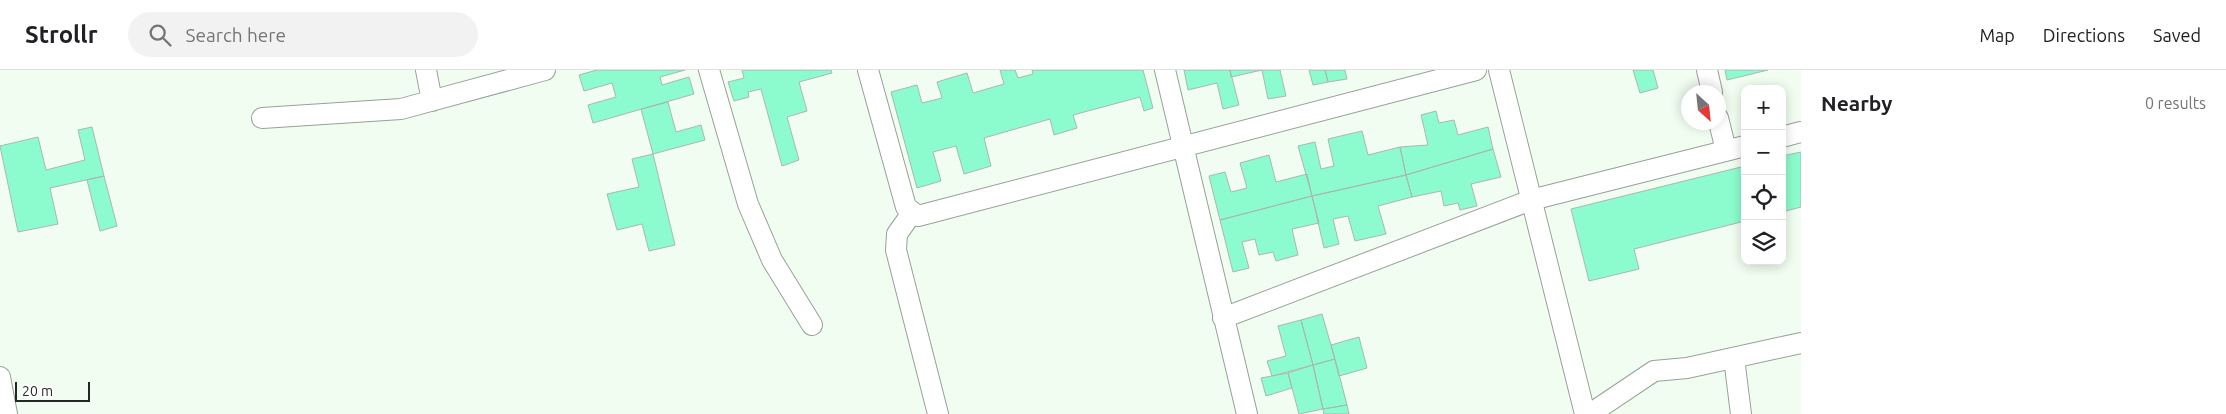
<!DOCTYPE html>
<html lang="en">
<head>
<meta charset="utf-8">
<style>
  body { margin:0; font-family:Ubuntu,sans-serif; background:#f2f2f2; color:#202124 }
  .controls { position:absolute; right:15px; top:15px; display:grid; overflow:hidden; border-radius:10px; box-shadow:0 2px 12px #0003 }
  .controls button { width:45px; height:45px; display:grid; place-items:center; padding:0; border:0; border-bottom:1px solid #e0e0e0; background:#fff; color:#202124; font:25px sans-serif }
  .compass { position:absolute; left:1681px; top:15px; width:45px; height:45px; border-radius:50%; background:#fff; box-shadow:0 2px 12px #0003; rotate:153deg }
  .scale { position:absolute; left:15px; bottom:12px; width:75px; box-sizing:border-box; padding-left:5px; border:2px solid #242824; border-top:0; font-size:14px; line-height:18px; white-space:nowrap; color:#242824; -webkit-text-stroke:4px #fff; paint-order:stroke }
  .list { margin:0; padding:0; list-style:none }
  h2 { display:flex; justify-content:space-between; align-items:center; height:65px; margin:0; padding:0 20px; font-size:21px }
  h2 small { font-size:16px; font-weight:400; color:#757577 }
  .icon { flex:none; width:28px; height:28px; fill:none; stroke:currentColor; stroke-width:2; stroke-linecap:round; stroke-linejoin:round }
  .map { position:relative; flex:none; width:1801px; height:344px; overflow:hidden }
  header { display:flex; align-items:center; gap:30px; box-sizing:border-box; height:70px; padding:0 25px; background:#fff; border-bottom:1px solid #e0e0e0 }
  header strong { font-size:24px }
  nav { display:flex; gap:28px; margin-inline-start:auto; font-size:18px }
  .search { width:350px; height:45px; background:#f2f2f2; display:flex; align-items:center; gap:12px; box-sizing:border-box; padding:0 18px; border-radius:28px; color:#757577; font-size:19px }
  main { display:flex }
  aside { flex:1; background:#fff }
  .map>svg:first-child { display:block }
  .building { fill:#8cfcce; stroke:#a9b8b1 }
  .lines { fill:none; stroke-linecap:round; stroke-linejoin:round }
  .street-casing { stroke:#97a197; stroke-width:22 }
  .street { stroke:#fff; stroke-width:20 }
</style>
</head>
<body>
<header>
<strong>Strollr</strong>
<div class="search"><svg class="icon" aria-label="search" viewBox="0 0 24 24"><circle cx="10" cy="10" r="6"/><path d="M15 15l6 6"/></svg>Search here</div>
<nav><a>Map</a><a>Directions</a><a>Saved</a></nav>
</header>
<main>
<div class="map">
<svg width="1801" height="344" viewBox="0 0 1801 344">
  <rect width="100%" height="100%" fill="#f2fdf2"/>
  <path class="building" d="M597,0H685L660,7L662,15L689,7L694,24L593,53L588,35L616,27L612,13L584,21L579,5Z
    M742,0H831L832,3L799,12L807,41L787,47L799,90L782,96L761,19L748,22L749,27L734,31L728,12L744,8Z
    M1000,0H1015L1018,8L1033,4L1032,0H1143L1153,38L1144,41L1140,27L1073,45L1077,58L1054,65L1050,49L984,68L991,96L964,104L956,76L933,82L941,111L917,118L891,22L917,15L922,33L942,28L937,12L967,3L973,23L1004,14Z
    M1184,0H1230L1239,35L1223,39L1217,13L1188,20Z
    M1230,0H1280L1286,26L1268,29L1262,0L1231,7Z
    M1309,0H1325L1328,12L1313,15Z
    M1325,0H1345L1347,9L1328,12Z
    M1633,0H1653L1658,18L1640,23Z
    M1725,0H1768L1727,10Z
    M668,32L676,62L701,55L705,70L653,84L641,39Z
    M1436,41L1439,53L1454,50L1458,65L1488,57L1493,79L1406,105L1400,77L1428,75L1421,45Z
    M92,57L104,106L50,118L58,154L18,162L0,76L38,67L46,100L85,90L78,60Z
    M1362,61L1368,85L1400,77L1406,105L1312,126L1298,76L1315,72L1321,99L1334,96L1328,69Z
    M1493,79L1501,107L1471,114L1477,136L1460,140L1458,133L1444,136L1441,121L1412,127L1406,105Z
    M1801,82V137L1782,142V86Z
    M653,84L675,175L649,181L642,154L617,160L607,124L639,117L632,89Z
    M1269,85L1276,112L1307,104L1312,126L1220,150L1209,106L1225,102L1231,122L1247,118L1240,93Z
    M1745,96V151L1634,179L1639,199L1589,211L1571,139Z
    M1406,105L1412,127L1378,136L1386,164L1355,171L1348,146L1333,149L1339,174L1324,178L1312,126Z
    M104,106L117,156L100,161L87,110Z
    M1312,126L1319,153L1292,159L1298,185L1276,191L1273,182L1259,185L1255,169L1242,172L1249,198L1233,202L1220,150Z
    M1322,244L1335,289L1313,295L1301,250Z
    M1301,250L1313,295L1272,306L1267,291L1286,286L1278,256Z
    M1359,267L1367,298L1339,306L1331,275Z
    M1335,289L1347,335L1323,339L1313,295Z
    M1313,295L1323,339L1299,344L1288,303Z
    M1288,303L1292,318L1266,326L1261,308Z
    M1347,335L1349,344H1324L1323,339Z"/>
  <g class="lines">
    <defs>
      <path id="street" d="M426,0L432,31
        M709,0L748,134L772,190L812,255
        M868,0L906,137L918,146L1476,0
        M1165,0L1247,344
        M1499,0L1585,344
        M1707,0L1712,22
        M262,48L401,39L545,0
        M1718,48L1726,80
        M1782,67L1801,62
        M912,143L897,164L896,180L938,344
        M1223,248L1531,130L1745,76
        M1734,288L1741,344
        M0,307L7,344
        M1590,344L1654,301L1687,298L1801,273"/>
    </defs>
    <use href="#street" class="street-casing"/>
    <use href="#street" class="street"/>
  </g>
</svg>
<div class="controls">
<button>+</button>
<button>−</button>
<button><svg class="icon" aria-label="locate" viewBox="0 0 24 24"><circle cx="12" cy="12" r="6"/><path d="M12 2v4M12 18v4M2 12h4M18 12h4"/></svg></button>
<button><svg class="icon" aria-label="layers" viewBox="0 0 24 24"><path d="M12 4l9 5-9 5-9-5zM3 14l9 5 9-5"/></svg></button>
</div>
<svg class="compass" viewBox="-18 -18 36 36"><path d="M0-13l5 13h-10z" fill="#e53935"/><path d="M0 13l5-13h-10z" fill="#757577"/></svg>
<div class="scale">20 m</div>
</div>
<aside>
<h2>Nearby<small>0 results</small></h2>
<ul class="list">
</ul>
</aside>
</main>
</body>
</html>
